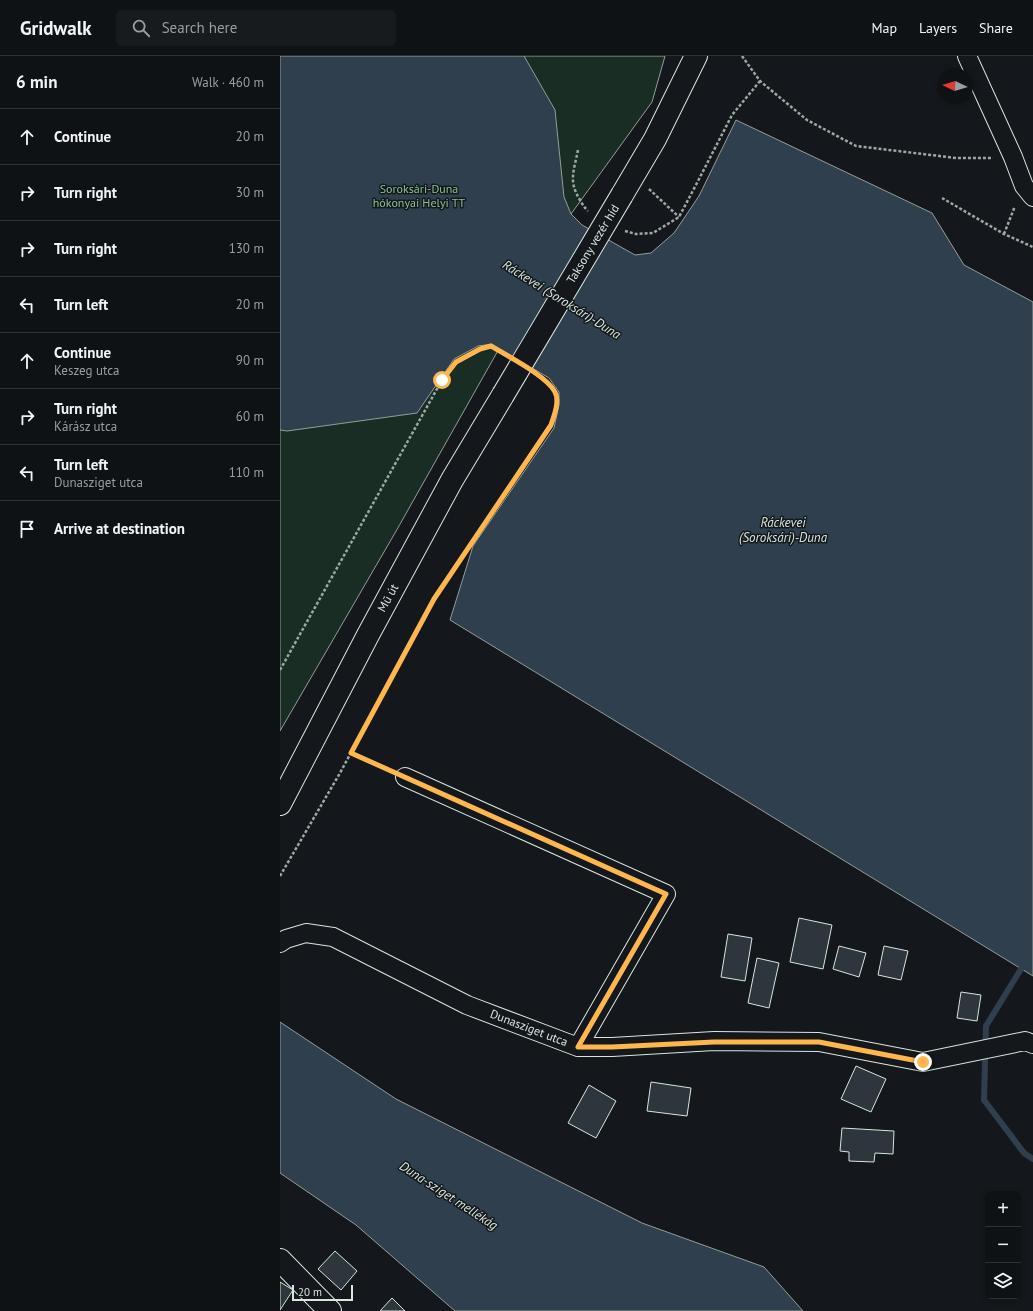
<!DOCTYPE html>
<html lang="en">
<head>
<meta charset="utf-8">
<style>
  body { margin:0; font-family:"PT Sans",sans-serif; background:#181b1e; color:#f1f3f6 }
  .controls { position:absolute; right:12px; bottom:12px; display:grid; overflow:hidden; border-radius:6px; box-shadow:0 2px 6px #0003 }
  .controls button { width:36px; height:36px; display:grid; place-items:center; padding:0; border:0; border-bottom:1px solid #2f3234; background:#0f1215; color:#f1f3f6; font:20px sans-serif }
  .compass { position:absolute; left:657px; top:12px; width:36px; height:36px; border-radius:50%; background:#0f1215; box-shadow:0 2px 6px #0003; rotate:274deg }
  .scale { position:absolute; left:12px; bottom:10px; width:61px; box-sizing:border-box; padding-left:4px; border:2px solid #d8e6dc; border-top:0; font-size:11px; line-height:14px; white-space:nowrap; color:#d8e6dc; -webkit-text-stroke:3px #14181c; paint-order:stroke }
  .stop { position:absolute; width:12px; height:12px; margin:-9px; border:3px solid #ffb74d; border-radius:50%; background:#fff }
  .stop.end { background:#ffb74d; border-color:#fff; box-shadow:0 1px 4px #0008 }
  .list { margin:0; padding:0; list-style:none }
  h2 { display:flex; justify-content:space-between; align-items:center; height:52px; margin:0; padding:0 16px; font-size:17px }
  h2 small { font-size:13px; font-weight:400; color:#9b9ea0 }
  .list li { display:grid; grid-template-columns:26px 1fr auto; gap:12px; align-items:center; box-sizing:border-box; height:56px; padding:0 16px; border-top:1px solid #2f3234 }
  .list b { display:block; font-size:15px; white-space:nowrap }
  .list p { margin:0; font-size:13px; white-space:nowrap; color:#9b9ea0 }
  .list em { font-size:13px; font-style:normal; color:#9b9ea0 }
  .icon { flex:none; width:22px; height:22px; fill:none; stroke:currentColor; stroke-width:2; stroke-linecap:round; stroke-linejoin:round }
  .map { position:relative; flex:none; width:753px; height:1255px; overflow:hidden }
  header { display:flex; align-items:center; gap:24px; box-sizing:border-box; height:56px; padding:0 20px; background:#0f1215; border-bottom:1px solid #2f3234 }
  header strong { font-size:19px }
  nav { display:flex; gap:22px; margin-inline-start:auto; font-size:14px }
  .search { width:280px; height:36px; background:#181b1e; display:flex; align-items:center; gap:10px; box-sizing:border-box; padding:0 14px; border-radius:6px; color:#9b9ea0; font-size:15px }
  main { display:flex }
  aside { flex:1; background:#0f1215 }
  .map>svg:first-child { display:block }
  .green { fill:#1a2d24; stroke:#939e99 }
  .water { fill:#2f3f4d; stroke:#939e99 }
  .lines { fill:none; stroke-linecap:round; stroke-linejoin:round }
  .stream { stroke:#2f3f4d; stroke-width:6 }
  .building { fill:#2c363c; stroke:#d8e6dc }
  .street-casing { stroke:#d8e6dc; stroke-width:20 }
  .secondary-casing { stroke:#d8e6dc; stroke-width:24 }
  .path { stroke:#9da8a2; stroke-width:2.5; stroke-dasharray:3 2; stroke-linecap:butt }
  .street { stroke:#14181c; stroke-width:18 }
  .secondary { stroke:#14181c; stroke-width:22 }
  .secondary-bridge-casing { stroke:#d8e6dc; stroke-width:24; stroke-linecap:butt }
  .secondary-bridge { stroke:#14181c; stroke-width:22 }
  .route { stroke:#ffb74d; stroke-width:5 }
  .labels { text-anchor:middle; stroke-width:3; stroke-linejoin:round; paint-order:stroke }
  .park-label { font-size:12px; fill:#8ac095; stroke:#14181c }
  .street-label { font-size:12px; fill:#d8e6dc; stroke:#14181c }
  .water-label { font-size:13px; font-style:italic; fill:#d8e6dc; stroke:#14181c }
</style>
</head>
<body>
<header>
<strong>Gridwalk</strong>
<div class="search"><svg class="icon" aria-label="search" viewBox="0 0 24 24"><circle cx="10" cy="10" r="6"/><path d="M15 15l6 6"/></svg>Search here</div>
<nav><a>Map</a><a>Layers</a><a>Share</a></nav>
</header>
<main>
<aside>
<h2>6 min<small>Walk · 460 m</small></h2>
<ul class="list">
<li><svg class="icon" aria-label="ahead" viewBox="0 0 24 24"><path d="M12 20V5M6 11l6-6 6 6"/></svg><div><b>Continue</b></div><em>20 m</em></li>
<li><svg class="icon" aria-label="right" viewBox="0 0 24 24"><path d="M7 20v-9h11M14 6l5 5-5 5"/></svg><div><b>Turn right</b></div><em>30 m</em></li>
<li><svg class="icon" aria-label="right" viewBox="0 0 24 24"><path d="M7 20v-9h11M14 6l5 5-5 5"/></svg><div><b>Turn right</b></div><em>130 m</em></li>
<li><svg class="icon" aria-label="left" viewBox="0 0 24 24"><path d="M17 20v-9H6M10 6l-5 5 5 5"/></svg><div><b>Turn left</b></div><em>20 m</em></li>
<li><svg class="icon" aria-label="ahead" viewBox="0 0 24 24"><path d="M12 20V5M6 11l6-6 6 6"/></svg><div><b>Continue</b><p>Keszeg utca</p></div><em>90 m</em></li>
<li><svg class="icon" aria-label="right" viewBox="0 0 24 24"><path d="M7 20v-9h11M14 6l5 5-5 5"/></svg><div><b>Turn right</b><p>Kárász utca</p></div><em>60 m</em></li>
<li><svg class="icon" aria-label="left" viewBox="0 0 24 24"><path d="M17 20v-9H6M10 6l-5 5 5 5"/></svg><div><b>Turn left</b><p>Dunasziget utca</p></div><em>110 m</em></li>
<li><svg class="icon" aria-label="arrive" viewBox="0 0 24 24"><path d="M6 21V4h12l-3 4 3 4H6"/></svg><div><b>Arrive at destination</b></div></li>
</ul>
</aside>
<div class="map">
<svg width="753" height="1255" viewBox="0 0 753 1255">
  <rect width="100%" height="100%" fill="#14181c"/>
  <path class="green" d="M0,0H385L372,46L291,158L212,287L220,291L115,477L0,675Z"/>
  <path class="water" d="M0,0H244L275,54L284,141L291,158L302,169L355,199L371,197L394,177L419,140L456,64L652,157L684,209L753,246V920L170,564L193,490L274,372L279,349V336L269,322L212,288L198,290L174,303L137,357L7,375L0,374Z
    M0,966L116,1043L362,1167L484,1211L523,1255H175L76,1169L0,1117Z"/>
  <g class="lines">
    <path class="stream" d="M741,913L706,970L704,1044L744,1097L753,1103"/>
  </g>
  <path class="building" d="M519,862L552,869L543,913L510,906Z
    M448,878L472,882L465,925L441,921Z
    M559,890L586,897L579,921L553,913Z
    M604,890L628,895L621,924L598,919Z
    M477,902L499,907L489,952L468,947Z
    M681,936L701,939L697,965L677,962Z
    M576,1010L606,1023L591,1056L561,1043Z
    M371,1026L411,1032L407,1060L367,1055Z
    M309,1029L336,1045L316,1082L288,1067Z
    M562,1072L614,1075L613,1098L595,1097L594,1106L569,1105V1096L560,1095Z
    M55,1195L77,1215L61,1234L38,1213Z
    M0,1226L13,1234L0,1254Z
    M112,1242L125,1255H100Z"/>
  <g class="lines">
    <defs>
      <path id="street" d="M687,0L733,101L744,130L753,141
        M125,721L386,838L298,991
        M0,887L6,883L26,877L53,881L187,949L298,991H332L434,985L539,986L643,1006L745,985L753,988"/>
      <path id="secondary" d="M342,139L375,83L416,0
        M0,748L88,579L172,424L223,339
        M0,1204L50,1255"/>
    </defs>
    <use href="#street" class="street-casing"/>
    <use href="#secondary" class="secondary-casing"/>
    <path class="path" d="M462,0L480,25L527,64L576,90L676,102H713
      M298,94C294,115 288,125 300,144C302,148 304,151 308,155
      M369,133L399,161
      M662,142L724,178L753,191
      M345,175L356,178L373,177L399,161L418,125L452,59L480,25
      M724,178L735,150
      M0,614L162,324L176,306L200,293L211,290L223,297
      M71,697L109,714
      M0,820L60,717L154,543L271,369C277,347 282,334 259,320"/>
    <use href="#street" class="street"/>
    <use href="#secondary" class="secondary"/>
    <defs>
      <path id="secondary-bridge" d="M223,339L342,139"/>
    </defs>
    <use href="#secondary-bridge" class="secondary-bridge-casing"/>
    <use href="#secondary-bridge" class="secondary-bridge"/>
  </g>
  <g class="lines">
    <path class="route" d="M162,324L176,306L200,293L211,290C227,300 267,320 275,336C280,345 274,360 271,369L154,543L71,697L386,838L298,991H332L434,986H539L643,1006"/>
  </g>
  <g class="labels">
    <g class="park-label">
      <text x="139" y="137">Soroksári-Duna<tspan x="139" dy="14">hókonyai Helyi TT</tspan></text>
    </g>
    <g class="street-label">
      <text transform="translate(313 188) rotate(-59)" y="4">Taksony vezér híd</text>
      <text transform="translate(108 542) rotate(-61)" y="4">Mű út</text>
      <text transform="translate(249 972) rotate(21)" y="4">Dunasziget utca</text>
    </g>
    <g class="water-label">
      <text transform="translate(282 243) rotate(32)" y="5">Ráckevei (Soroksári)-Duna</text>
      <text x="503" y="471">Ráckevei<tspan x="503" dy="15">(Soroksári)-Duna</tspan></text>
      <text transform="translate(169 1139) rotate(33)" y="5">Duna-sziget mellékág</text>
    </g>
  </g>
</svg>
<div class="controls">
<button>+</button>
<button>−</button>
<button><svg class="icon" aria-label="layers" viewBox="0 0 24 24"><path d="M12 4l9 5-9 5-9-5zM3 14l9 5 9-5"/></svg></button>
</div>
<svg class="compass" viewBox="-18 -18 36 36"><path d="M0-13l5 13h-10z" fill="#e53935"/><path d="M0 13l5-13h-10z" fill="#9b9ea0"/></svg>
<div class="scale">20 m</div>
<div class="stop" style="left:162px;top:324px"></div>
<div class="stop end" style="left:643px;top:1006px"></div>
</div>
</main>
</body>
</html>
